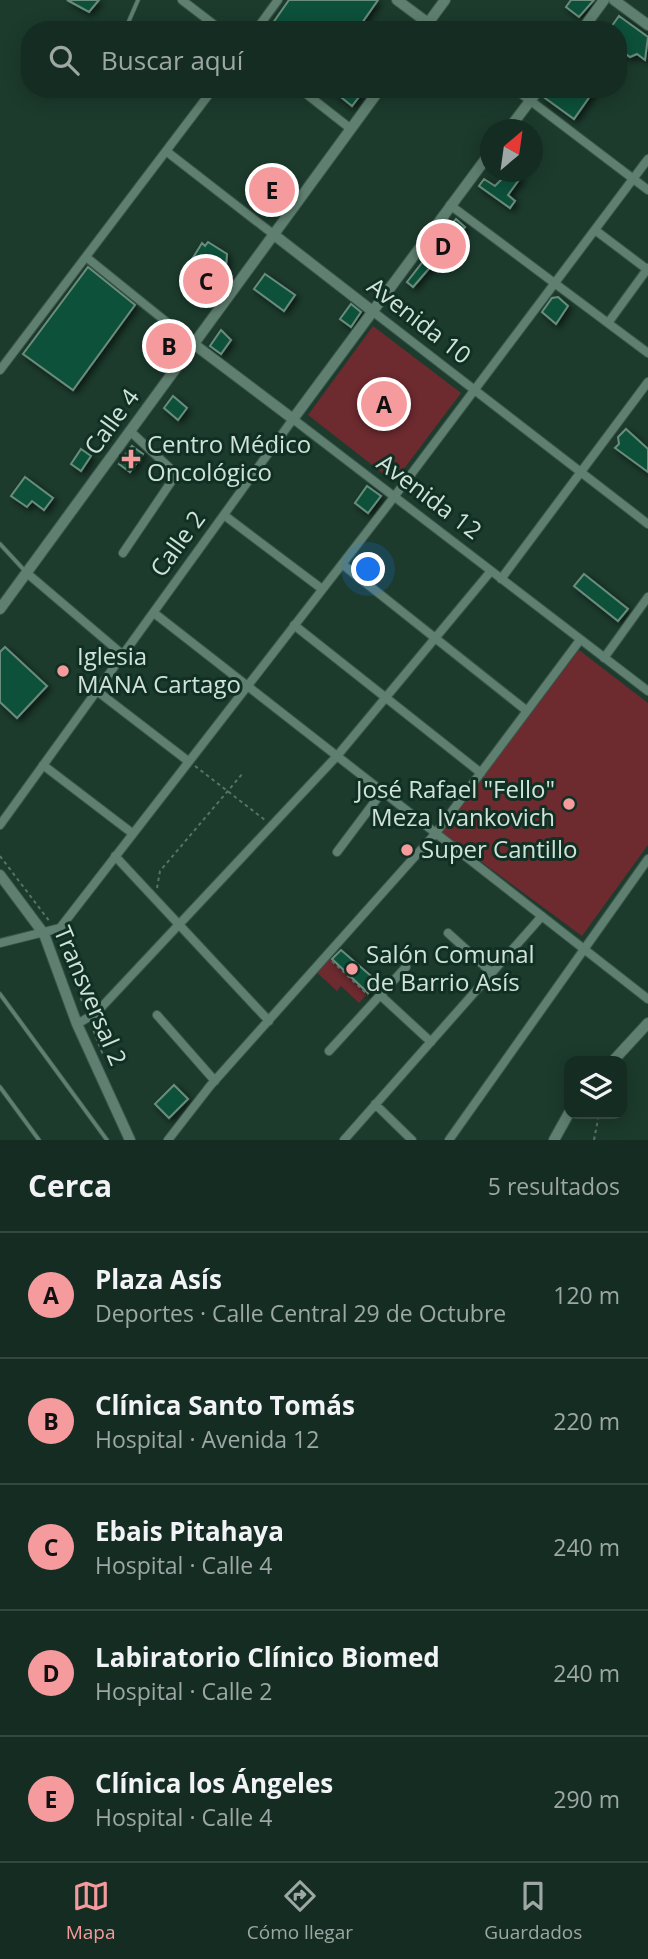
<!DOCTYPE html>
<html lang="es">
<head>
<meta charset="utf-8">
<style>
  body { margin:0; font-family:"Open Sans",sans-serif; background:#1e342a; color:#f1f3f6 }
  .controls { position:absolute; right:21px; bottom:21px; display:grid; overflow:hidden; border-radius:14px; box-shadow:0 4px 18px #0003 }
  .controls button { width:63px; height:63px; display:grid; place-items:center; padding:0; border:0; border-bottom:2px solid #344840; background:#152c22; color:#f1f3f6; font:35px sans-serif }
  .compass { position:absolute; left:480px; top:119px; width:63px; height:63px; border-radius:50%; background:#152c22; box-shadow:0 4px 18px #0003; rotate:29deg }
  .you { position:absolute; left:369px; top:570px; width:24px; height:24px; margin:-18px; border:5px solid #fff; border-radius:50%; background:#1a73e8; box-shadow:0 0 0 10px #1a73e833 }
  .badge { display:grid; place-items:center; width:46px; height:46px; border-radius:50%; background:#f59b9d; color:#111; font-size:23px; font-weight:700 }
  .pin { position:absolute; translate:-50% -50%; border:4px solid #fff; box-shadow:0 2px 7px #0006 }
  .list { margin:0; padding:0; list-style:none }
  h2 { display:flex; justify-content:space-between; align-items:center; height:91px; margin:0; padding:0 28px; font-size:30px }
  h2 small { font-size:23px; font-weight:400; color:#9da7a5 }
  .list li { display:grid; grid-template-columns:46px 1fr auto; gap:21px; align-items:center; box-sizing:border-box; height:126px; padding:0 28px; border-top:2px solid #344840 }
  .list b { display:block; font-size:26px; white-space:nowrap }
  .list p { margin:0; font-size:23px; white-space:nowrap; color:#9da7a5 }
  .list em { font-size:23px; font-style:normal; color:#9da7a5 }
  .icon { flex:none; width:38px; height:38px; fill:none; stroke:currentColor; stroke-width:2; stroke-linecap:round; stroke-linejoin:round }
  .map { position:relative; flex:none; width:648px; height:1140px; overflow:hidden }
  .search { position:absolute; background:#152c22; box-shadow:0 4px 18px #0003; left:21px; right:21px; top:21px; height:77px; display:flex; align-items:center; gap:18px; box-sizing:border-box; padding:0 24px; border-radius:28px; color:#9da7a5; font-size:26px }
  .sheet { height:721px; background:#152c22 }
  nav { display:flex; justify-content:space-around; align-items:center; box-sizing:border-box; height:98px; border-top:2px solid #344840; background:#152c22; font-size:19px; color:#9da7a5 }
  nav a { display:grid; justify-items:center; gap:4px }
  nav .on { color:#f59b9d }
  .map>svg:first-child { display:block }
  .green { fill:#6d2a2f }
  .building { fill:#0a513a; stroke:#6b8c7c; stroke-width:2; filter:url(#shadow) }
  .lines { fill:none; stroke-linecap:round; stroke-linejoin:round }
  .lane-casing { stroke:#3c574d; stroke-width:5 }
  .street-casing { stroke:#3c574d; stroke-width:10 }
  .secondary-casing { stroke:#3c574d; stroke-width:12 }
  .path { stroke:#587266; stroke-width:2; stroke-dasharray:3.5 3.5; stroke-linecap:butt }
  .lane { stroke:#5f8070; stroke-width:3.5 }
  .street { stroke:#5f8070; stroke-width:8 }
  .secondary { stroke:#5f8070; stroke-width:10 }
  .poi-dot { fill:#f59b9d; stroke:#113024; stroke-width:2.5 }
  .labels { text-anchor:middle; stroke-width:6; stroke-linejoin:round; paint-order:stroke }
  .street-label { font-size:24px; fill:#d0e2d9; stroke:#113024 }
  .poi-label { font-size:24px; fill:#d0e2d9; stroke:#113024; text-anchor:start }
</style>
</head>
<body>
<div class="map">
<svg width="648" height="1140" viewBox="0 0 648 1140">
  <defs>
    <filter id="shadow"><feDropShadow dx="3" dy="3" stdDeviation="3.5" flood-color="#0009"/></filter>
  </defs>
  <rect width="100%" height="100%" fill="#1c3b2d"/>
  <path class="green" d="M373,326L461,393L394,482L308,415Z
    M579,650L648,703V845L582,936L441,832Z
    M327,956L367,994L359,1003L341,986L337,991L314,970Z"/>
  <path class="building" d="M67,0H99L89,12Z
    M289,0H378L357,30H268Z
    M571,0H594L579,17L566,7Z
    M619,16L648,37L645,60L637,54L630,57L623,52L618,58V30H609Z
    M331,89H365L352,106Z
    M552,89H595L574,119L545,98Z
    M263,170L293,192L281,209L251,187Z
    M509,172L521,177L508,195L515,201L510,208L479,186L484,179L495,186Z
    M456,219L465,227L413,287L407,282Z
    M208,242L227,254L226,266L218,279L223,282L212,297L188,280L198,266L191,261L202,243L205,246Z
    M88,267L135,305L73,390L23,354Z
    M265,274L295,295L284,311L254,289Z
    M558,297L568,306L556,324L542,312L552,298Z
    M351,304L361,312L351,327L340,319Z
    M221,330L231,340L221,354L210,346Z
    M167,336L179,345L171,356L159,347Z
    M173,396L187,408L178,420L164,408Z
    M626,429L648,449V472L615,448L619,444L618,437Z
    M132,446L143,454L130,472L119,464Z
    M81,449L91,456L81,471L71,464Z
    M25,477L53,498L44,510L32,501L27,507L11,496Z
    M367,486L381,496L368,513L355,503Z
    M584,574L628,609L618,621L574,586Z
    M5,647L47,686L17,718L0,702V652Z
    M341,950L378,982L368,993L332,959Z
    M174,1085L188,1099L169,1118L155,1104Z"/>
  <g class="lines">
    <defs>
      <path id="lane" d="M125,30L138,0
        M166,89L175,95
        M0,544L25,571
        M0,994L107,1140
        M0,1087L39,1140"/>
      <path id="street" d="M182,0L221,30
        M256,30L278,0
        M300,89L351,129
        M515,89L648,190
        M166,151L273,234
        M450,205L648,353
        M595,230L648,270
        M86,257L195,345
        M371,310L648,524
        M608,323L648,268
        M0,370L213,89
        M224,515L322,589
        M123,553L171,482L174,472L130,431
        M342,564L527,711
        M28,574L122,654
        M501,579L648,382
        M154,613L648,999
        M294,625L481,773
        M604,658L648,597
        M97,691L188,761
        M43,765L132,833
        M0,825L293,419L648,691
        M337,852L382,792
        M115,856L269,1021
        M448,933L491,972
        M0,943L60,928L394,497L648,159
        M380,995L431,1042
        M157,1015L215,1081
        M77,1024L96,1013L337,756L491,571
        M329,1051L406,967
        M375,1104L412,1140
        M168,1140L210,1086L435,834L580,640
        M344,1140L542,916
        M449,1140L648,859"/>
      <path id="secondary" d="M397,0L428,23
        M614,0L648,25
        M423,30L445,0
        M582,30L604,0
        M508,130L539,89
        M273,234L371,310
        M195,345L293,419L490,153
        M0,609L380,89
        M0,875L44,934L77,1024L130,1140
        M613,1061L648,1023
        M554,1140L569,1113"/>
    </defs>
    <use href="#lane" class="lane-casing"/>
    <use href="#street" class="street-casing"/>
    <use href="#secondary" class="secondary-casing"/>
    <path class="path" d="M195,766L265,820
      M0,856L50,922
      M157,888L160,871L243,773
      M65,959L85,1009
      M332,961L368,995
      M91,1024L103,1055
      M594,1140L599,1114"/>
    <use href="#lane" class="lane"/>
    <use href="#street" class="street"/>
    <use href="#secondary" class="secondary"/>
  </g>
  <g class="poi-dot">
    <path d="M127.5 448.5h7v7h7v7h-7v7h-7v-7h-7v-7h7z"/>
    <circle cx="63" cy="671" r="7"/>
    <circle cx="569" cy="804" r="7"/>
    <circle cx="407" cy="850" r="7"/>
    <circle cx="352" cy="969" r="7"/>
  </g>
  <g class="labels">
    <g class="street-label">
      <text transform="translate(419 321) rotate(38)" y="8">Avenida 10</text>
      <text transform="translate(112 422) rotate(-54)" y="8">Calle 4</text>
      <text transform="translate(429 497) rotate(37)" y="8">Avenida 12</text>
      <text transform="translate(178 544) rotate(-54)" y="8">Calle 2</text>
      <text transform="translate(90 996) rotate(67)" y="8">Transversal 2</text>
    </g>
    <g class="poi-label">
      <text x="147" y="453">Centro Médico<tspan x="147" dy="28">Oncológico</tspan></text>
      <text x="77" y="665">Iglesia<tspan x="77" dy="28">MANA Cartago</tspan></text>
      <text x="555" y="798" text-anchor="end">José Rafael "Fello"<tspan x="555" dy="28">Meza Ivankovich</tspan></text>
      <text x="421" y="858">Super Cantillo</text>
      <text x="366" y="963">Salón Comunal<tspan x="366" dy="28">de Barrio Asís</tspan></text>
    </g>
  </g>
</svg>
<div class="controls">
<button><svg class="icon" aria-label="layers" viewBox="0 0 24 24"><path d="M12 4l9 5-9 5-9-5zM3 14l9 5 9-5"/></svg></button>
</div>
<svg class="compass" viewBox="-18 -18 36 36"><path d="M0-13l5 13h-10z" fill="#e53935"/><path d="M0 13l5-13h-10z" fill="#9da7a5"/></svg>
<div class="you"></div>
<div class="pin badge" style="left:384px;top:404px">A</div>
<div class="pin badge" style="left:169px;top:346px">B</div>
<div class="pin badge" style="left:206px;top:281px">C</div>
<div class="pin badge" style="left:443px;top:246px">D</div>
<div class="pin badge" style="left:272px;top:190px">E</div>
<div class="search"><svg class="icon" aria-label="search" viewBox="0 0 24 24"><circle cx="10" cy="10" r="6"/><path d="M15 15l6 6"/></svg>Buscar aquí</div>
</div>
<section class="sheet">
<h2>Cerca<small>5 resultados</small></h2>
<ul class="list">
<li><span class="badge">A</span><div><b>Plaza Asís</b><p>Deportes · Calle Central 29 de Octubre</p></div><em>120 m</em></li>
<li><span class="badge">B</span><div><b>Clínica Santo Tomás</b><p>Hospital · Avenida 12</p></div><em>220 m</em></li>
<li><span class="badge">C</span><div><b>Ebais Pitahaya</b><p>Hospital · Calle 4</p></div><em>240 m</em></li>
<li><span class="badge">D</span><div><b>Labiratorio Clínico Biomed</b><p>Hospital · Calle 2</p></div><em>240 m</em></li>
<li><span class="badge">E</span><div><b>Clínica los Ángeles</b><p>Hospital · Calle 4</p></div><em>290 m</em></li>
</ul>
</section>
<nav>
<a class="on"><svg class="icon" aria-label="map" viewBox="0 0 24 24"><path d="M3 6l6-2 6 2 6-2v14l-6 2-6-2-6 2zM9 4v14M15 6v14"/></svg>Mapa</a>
<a><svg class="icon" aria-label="directions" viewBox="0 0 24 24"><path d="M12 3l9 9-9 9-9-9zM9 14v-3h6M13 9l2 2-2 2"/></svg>Cómo llegar</a>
<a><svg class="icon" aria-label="saved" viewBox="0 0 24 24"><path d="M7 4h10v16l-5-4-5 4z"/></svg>Guardados</a>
</nav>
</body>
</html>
